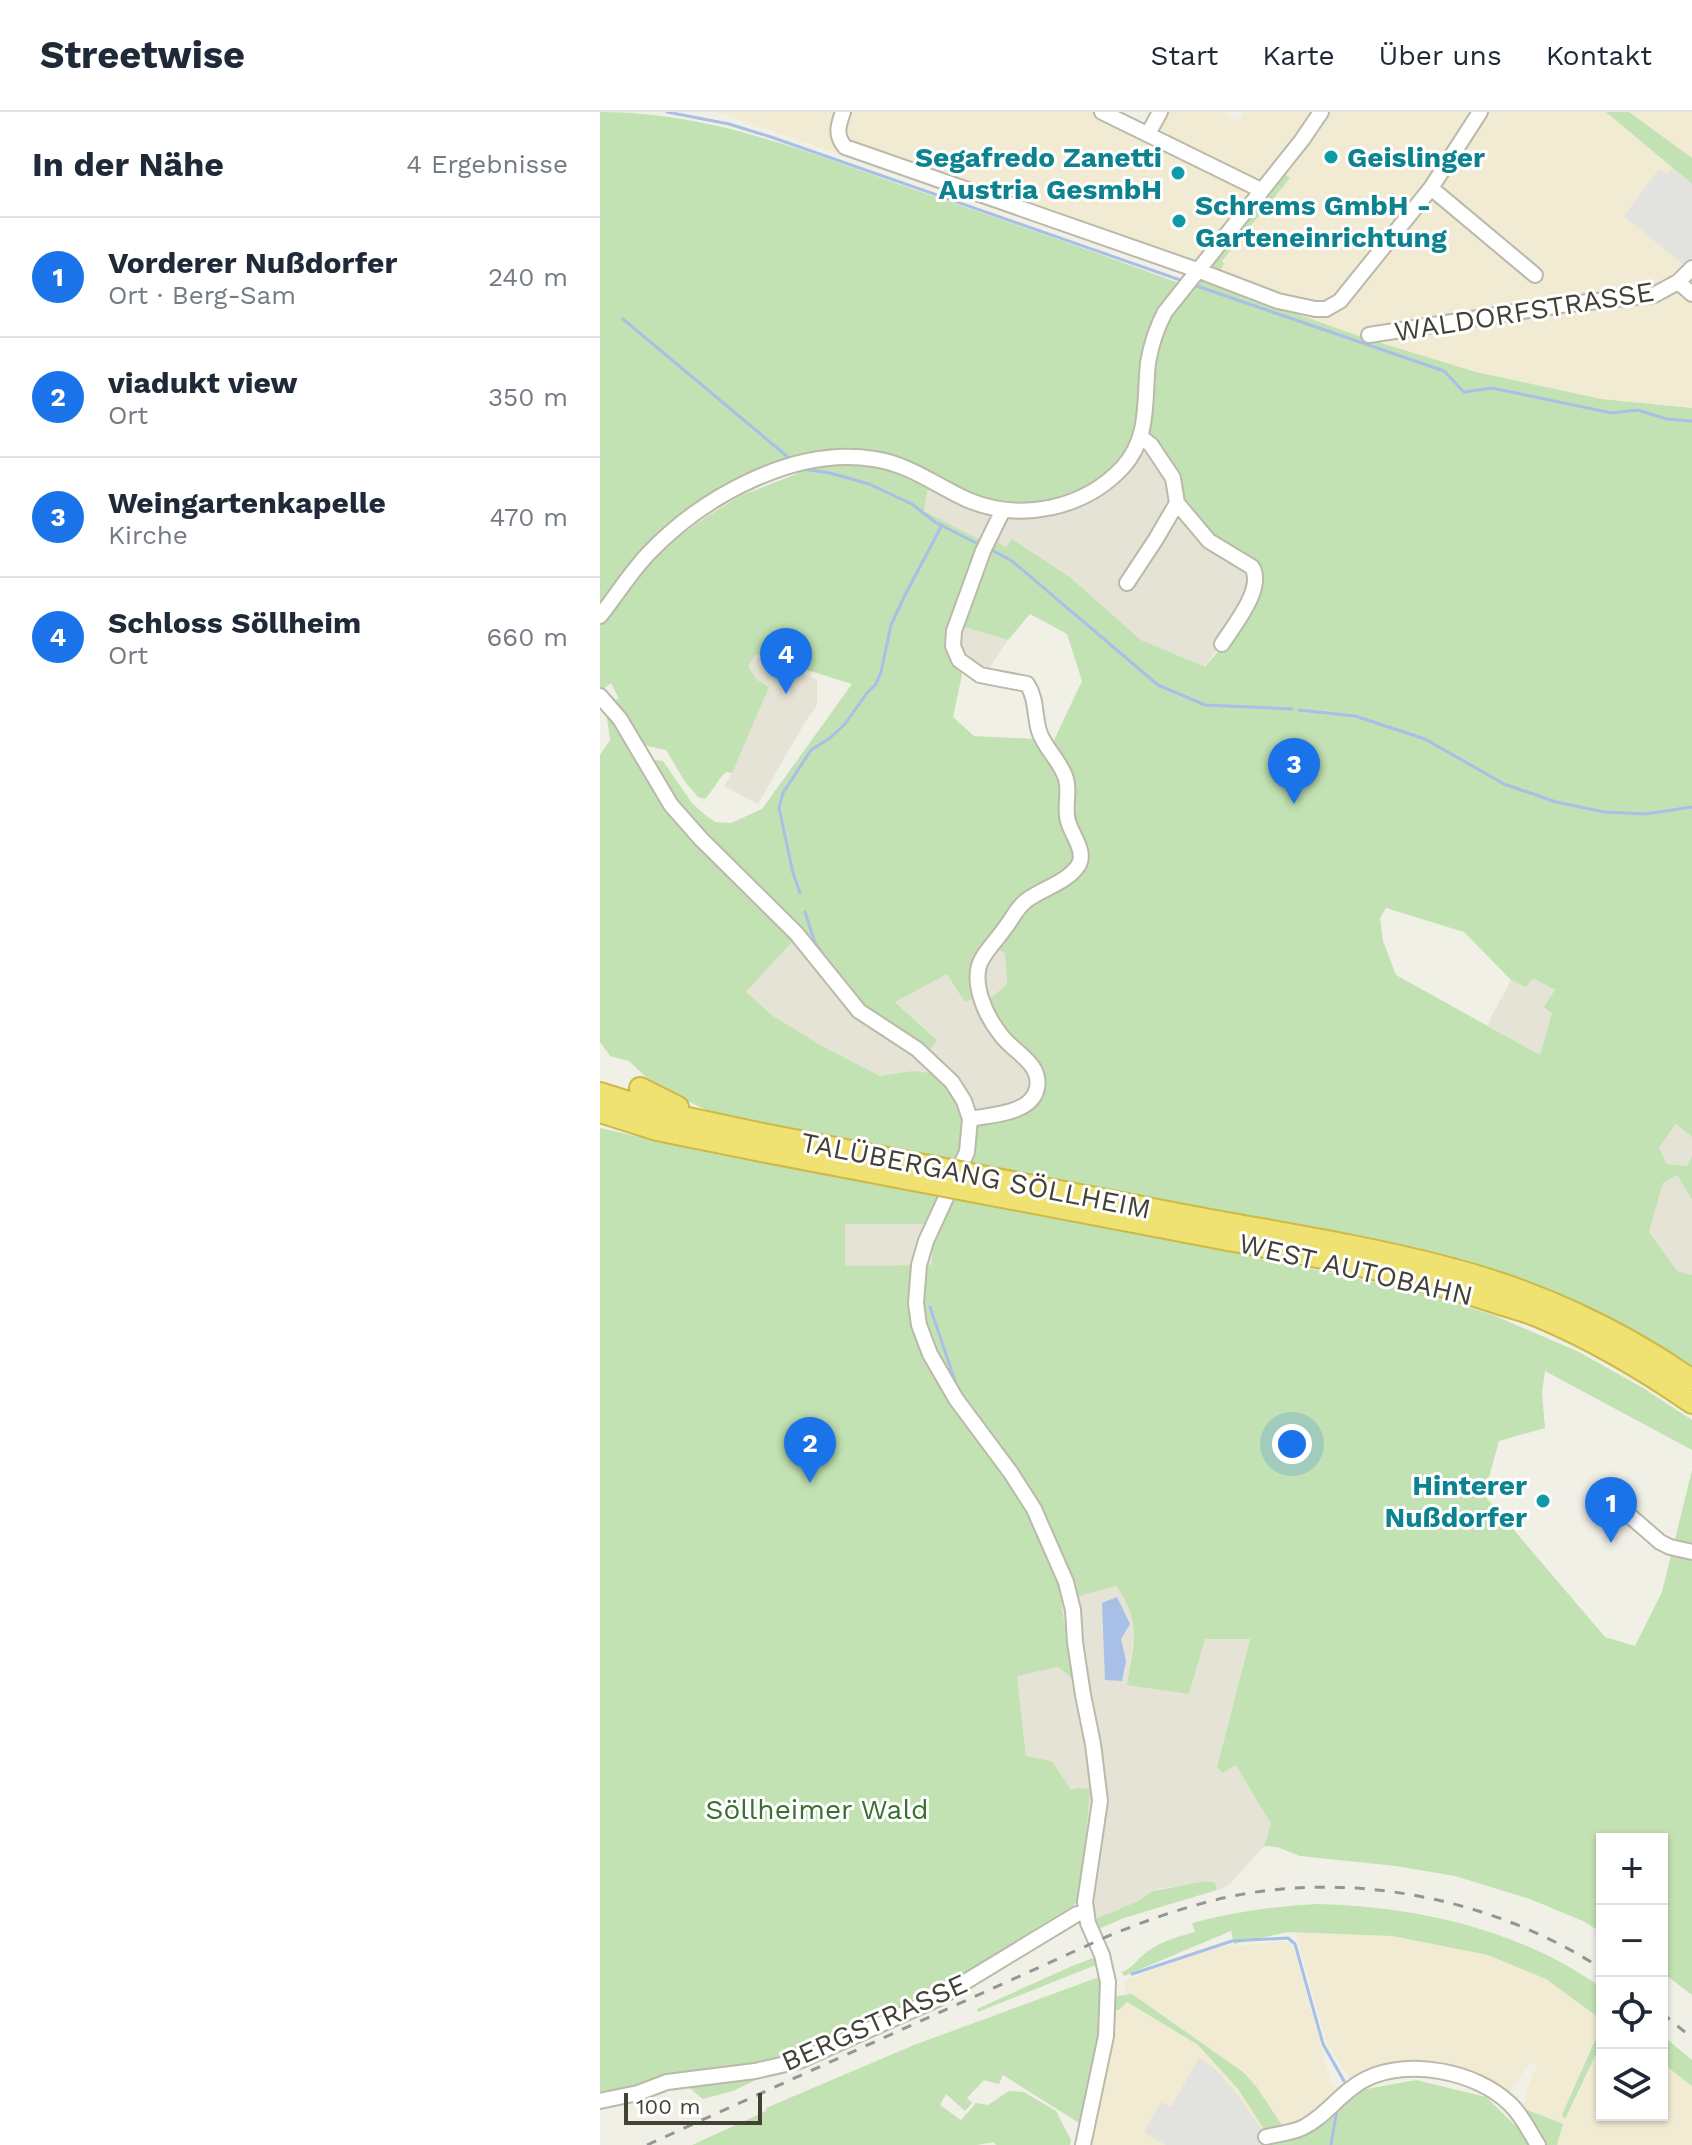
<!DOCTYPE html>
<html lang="de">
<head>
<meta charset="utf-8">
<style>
  body { margin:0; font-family:"Work Sans",sans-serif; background:#f6f6f7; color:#1f2937 }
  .controls { position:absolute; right:24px; bottom:24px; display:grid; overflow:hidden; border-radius:0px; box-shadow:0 2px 6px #0004 }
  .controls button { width:72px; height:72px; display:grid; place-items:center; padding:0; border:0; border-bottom:2px solid #e0e1e3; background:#fff; color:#1f2937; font:40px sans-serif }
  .scale { position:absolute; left:24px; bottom:20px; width:138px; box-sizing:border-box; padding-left:8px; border:4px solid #434136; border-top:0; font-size:22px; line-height:28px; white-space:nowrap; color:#434136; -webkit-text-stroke:6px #fff; paint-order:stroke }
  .you { position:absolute; left:692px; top:1332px; width:28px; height:28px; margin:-20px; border:6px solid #fff; border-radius:50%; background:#1a73e8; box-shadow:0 0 0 12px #1a73e833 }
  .badge { display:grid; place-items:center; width:52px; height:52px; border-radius:50%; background:#1a73e8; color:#fff; font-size:26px; font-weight:700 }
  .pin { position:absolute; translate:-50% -66px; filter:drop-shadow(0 2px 4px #0008) }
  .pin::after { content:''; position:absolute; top:42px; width:28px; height:24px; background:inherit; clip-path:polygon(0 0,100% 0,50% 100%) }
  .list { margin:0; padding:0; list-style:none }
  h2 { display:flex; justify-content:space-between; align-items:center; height:104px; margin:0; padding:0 32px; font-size:34px }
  h2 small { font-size:26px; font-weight:400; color:#747a83 }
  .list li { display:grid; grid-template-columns:52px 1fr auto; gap:24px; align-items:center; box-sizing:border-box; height:120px; padding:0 32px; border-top:2px solid #e0e1e3 }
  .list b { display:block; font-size:30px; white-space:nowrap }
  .list p { margin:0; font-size:26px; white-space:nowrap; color:#747a83 }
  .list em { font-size:26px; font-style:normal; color:#747a83 }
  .icon { flex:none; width:44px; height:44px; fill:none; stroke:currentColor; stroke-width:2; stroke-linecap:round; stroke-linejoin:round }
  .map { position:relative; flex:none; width:1092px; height:2033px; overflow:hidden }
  header { display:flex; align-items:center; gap:48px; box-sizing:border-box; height:112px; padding:0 40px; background:#fff; border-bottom:2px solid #e0e1e3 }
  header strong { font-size:38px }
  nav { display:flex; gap:44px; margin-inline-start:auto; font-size:28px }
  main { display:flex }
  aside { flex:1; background:#fff }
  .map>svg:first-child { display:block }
  .residential { fill:#e4e3d5 }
  .commercial { fill:#f1ebd3 }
  .green { fill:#c2e2b3; fill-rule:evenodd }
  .parking { fill:#e2e2de }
  .water { fill:#a8bfe8 }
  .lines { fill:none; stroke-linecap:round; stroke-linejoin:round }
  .stream { stroke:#a8bfe8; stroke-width:3 }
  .minor-casing { stroke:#bbb9aa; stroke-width:18 }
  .highway-casing { stroke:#cdba44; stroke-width:24 }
  .minor { stroke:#fff; stroke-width:14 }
  .highway { stroke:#efe273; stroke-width:20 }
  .rail { stroke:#959595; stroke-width:3; stroke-dasharray:10 10; stroke-linecap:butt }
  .highway-bridge-casing { stroke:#cdba44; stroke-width:24; stroke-linecap:butt }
  .highway-bridge { stroke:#efe273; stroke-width:20 }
  .culture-dot { fill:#0f9aa8; stroke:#fff; stroke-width:3 }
  .labels { text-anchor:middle; stroke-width:6; stroke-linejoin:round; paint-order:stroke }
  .culture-label { font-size:28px; font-weight:bold; fill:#0d838f; stroke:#fff; text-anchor:end }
  .street-label { font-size:28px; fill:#434136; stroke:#fff }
  .park-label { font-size:28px; fill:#396f2f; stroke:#fff }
</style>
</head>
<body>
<header>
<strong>Streetwise</strong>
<nav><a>Start</a><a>Karte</a><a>Über uns</a><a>Kontakt</a></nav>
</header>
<main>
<aside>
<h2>In der Nähe<small>4 Ergebnisse</small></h2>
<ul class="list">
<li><span class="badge">1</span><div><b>Vorderer Nußdorfer</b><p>Ort · Berg-Sam</p></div><em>240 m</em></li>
<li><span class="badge">2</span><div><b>viadukt view</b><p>Ort</p></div><em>350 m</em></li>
<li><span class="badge">3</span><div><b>Weingartenkapelle</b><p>Kirche</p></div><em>470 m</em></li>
<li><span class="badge">4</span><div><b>Schloss Söllheim</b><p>Ort</p></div><em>660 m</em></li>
</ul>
</aside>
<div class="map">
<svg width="1092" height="2033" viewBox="0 0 1092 2033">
  <rect width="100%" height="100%" fill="#f1f0e6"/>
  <path class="residential" d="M549,324L659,461L618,537L604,555L541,528L471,466L411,428L406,435L388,432L324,399L328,375L356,391L379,399L404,406L447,405L465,400L500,384L518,371L535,352Z
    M354,512L408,528L386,561L363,558Z
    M156,542L174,548L217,568V593L204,612L158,692L124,674L132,661L168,575L157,568L148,554Z
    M202,819L337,927L295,890L348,861L376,855L394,835L405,843L407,872L435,951L438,982L375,1009L312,959L280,964L224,935L173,904L146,880Z
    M933,865L955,879L952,901L940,943L887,913L911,868L926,875Z
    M1077,1012L1092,1025V1044L1087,1054L1067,1052L1059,1036Z
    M1077,1063L1092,1088V1163L1077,1159L1049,1120L1063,1071Z
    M245,1112H332V1154H245Z
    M517,1474L528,1490L535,1514L527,1572L589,1582L605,1527L650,1526L617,1655L622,1661L636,1652L671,1712L664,1734L631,1771L619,1778L614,1771L562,1776L553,1779L536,1790L493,1808L480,1788L471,1678L452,1649L426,1644L417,1564L458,1555L472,1566L461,1488Z"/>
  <path class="commercial" d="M118,0H514L553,15L562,0H621L640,8L644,0H1006L1092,72V148L1085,154L1092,171V296L1001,287L876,260L765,226L584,161Z
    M1029,0H1092V46Z
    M696,1821L792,1824L888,1843L946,1867L1002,1908L962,2003L973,1994L1002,1930V2003H1062V1952L1092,1974V2033H957L962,2012L925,1997L926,1979L937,1954L930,1950L909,1981L889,1966L841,1950L827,1948L789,1950L750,1968L726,1929Z
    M683,1829L690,1832L694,1837L731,1971L739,1978L707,2007L685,2018L656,1974L643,1960L532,1882L525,1883V1869L590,1844L633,1832L638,1834Z
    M526,1890L598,1933L638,1977L664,2016L672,2030L670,2033H489L513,1898Z"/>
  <path class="green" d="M0,0C111,0 207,40 310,76C400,107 490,138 579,171C564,190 551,210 545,235C542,248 544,263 543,277C541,309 532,343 507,364C469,395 414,402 369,383C341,372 317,353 287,344C220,326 136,363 84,404C56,425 34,451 12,478L22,486L64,435L106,405L140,384L199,361L201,355C251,345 276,348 324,369L328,375L324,399L388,432L391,427L406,435L412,427L471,466L541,528L605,555L626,530L658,474L659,461L652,452L620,434L608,424L579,389L575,366L549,324L554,295L556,255L559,229L569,209L600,168L765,226L876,260L1001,287L1092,296V1025L1076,1012L1059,1036L1067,1052L1087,1054L1092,1044V1088L1077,1063L1063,1071L1049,1120L1077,1159L1092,1163V1254C1026,1209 949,1173 872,1151C829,1138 785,1130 741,1121C691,1111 641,1101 591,1093L110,1000L53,972L29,949L10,944L0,930V643L10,628L6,599L12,588L19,587L11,571L5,576H0ZM430,502L467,522L482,569L454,628L374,624L353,605L363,558C346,544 348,532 354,512L408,528ZM156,542L252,572L162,697L131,711L115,710L104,702L92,691L63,649L54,648L79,691L145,762C99,720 72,690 43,633L66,638L85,670L98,685L105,687C114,678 117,668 126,660L132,661L169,575L157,568L148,554ZM786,796L864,820L911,868L926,875L933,866L955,878L944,895L952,901L940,943L796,863L783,829L780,806ZM202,819L255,889L269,902L330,938L337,928L295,890L347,862L365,890L377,884L376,855L383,839L394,835L405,842L407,872L387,890C392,901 397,913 404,923C412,935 428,941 435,953C461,998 395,1008 365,1010C361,991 350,977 339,962L312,959L280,964L224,935L173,904L146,880Z
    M1006,0H1029L1092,46V72Z
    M684,61L690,66L622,149L624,152L619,161L611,155V152Z
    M0,1016L120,1043L585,1130L821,1180L893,1203L979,1240L1043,1276L1092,1308V1338L945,1259L942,1281L945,1316L899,1329L884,1383L1005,1525L1035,1534L1062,1480L1092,1358V1883L1062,1860V1727H1002V1821L983,1809L930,1787L855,1764L796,1754L700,1744L677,1735L664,1734L671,1712L636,1653L622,1661L617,1655L650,1527H605L589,1582L527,1573C533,1531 543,1511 516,1474L461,1489L473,1567L458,1555L417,1564L426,1644L452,1649L471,1678L480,1676L490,1677L480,1789L319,1889L172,1948L154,1969L133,1979L103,1987L88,1975L67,1967L31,1979L0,1982ZM245,1112H331L332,1153L245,1154Z
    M606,1769L615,1771L617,1778L524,1806L496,1818L493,1808L536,1790L553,1779Z
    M718,1792C818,1795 919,1817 1002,1876V1908L946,1867L888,1843L792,1824L687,1820L634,1832L631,1819L524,1864L522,1860C532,1856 534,1851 542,1844C556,1831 576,1825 595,1820L592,1811C634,1800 675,1794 718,1792Z
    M493,1846L496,1853L378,1900L377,1897L472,1854Z
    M499,1865L503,1867L501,1922L485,2006L479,2011L403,1963L399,1972L384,1968L367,1986L372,1991L365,1999L346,1982L340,1993L361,2008L376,1991L388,1993L409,1979L424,1980L456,1999L471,2028L470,2033H396L394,2030L377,2033H92L166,1999V1996L314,1933Z
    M532,1882L643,1960L656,1974L689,2024L722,2007L761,1978L816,1968L886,1985L929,2027L932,2033H670L672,2030L638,1977L598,1933L527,1890L519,1898H513L516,1884Z
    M1002,1912V1930L965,2007L962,2003Z
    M1062,1923L1092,1948V1974L1062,1951Z
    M925,1997L963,2012L957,2033H945Z"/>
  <path class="parking" d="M1072,56L1092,72V148L1085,154L1024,104L1059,57L1067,62Z
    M599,1946L614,1956L635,1979L661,2017L668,2033H566L544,2020L561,1990L571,1995Z"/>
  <path class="water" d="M517,1485L530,1512L521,1527L526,1549L522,1569L505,1568L502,1491Z"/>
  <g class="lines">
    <path class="stream" d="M67,0L129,12L171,25L583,169
      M594,173L844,259L864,280L892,276L1012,301L1038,298L1067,307L1092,309
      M23,207L189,346
      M209,358L230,361L269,372L312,392L335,410L380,433
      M388,436L412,449L558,573L605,593L692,597
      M699,598L755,604L825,627L904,672L956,690L1004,700L1046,702L1092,695
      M200,781L193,761L179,696L183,681L211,638L230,626L245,612L267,581L276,572L281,560L291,513L304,485L342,413
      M205,800L215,831L225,845
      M330,1195L355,1269
      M532,1862L632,1829L688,1826L695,1832L723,1932L744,1969
      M731,2033L737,1997"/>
    <defs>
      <path id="minor" d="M243,0C238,14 235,23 245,35L597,158L678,189L715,197H726L740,189L831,76L880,0
        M502,0L661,78
        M548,22L560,0
        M831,76L935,163
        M1078,170L1092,182
        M769,223L961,193L1054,183L1078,170L1092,156
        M541,325L551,333L573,366L577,391L609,429L652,455C665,476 634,513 622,532
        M527,471L556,427L577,391
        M0,504C16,484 30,461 48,442C102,385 194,334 274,347C309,352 337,374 368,388C421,410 484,397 523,355C550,325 544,288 548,251C551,233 556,217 565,200L702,28L721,0
        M0,584L20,607L71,693L101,727L196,821L259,899L317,937L352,970L364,989L370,1007L367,1040L326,1129L319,1153L316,1191L319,1213L330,1242L356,1287L411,1361L434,1397L466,1470L473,1498L475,1530L483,1583L493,1632L500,1689L485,1790L488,1811L502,1843L508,1870L506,1924L483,2033
        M370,1007C385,1004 403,1003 417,997C427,993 435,986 437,976C442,951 413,940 401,923C393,913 385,899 381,886C370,849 386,843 405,816C413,806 417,795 427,788C443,776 466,771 478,754C487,740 472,724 468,709C464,696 470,680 466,667C461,649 444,636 439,619C434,602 437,587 427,572L380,563L359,548L353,534L354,519L383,439L403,398
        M998,1394L1029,1403L1060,1430L1070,1435L1092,1440
        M0,1989L38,1981L67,1970L155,1959L199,1949L337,1887L477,1802L486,1800
        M666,2025C677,2022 691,2021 702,2016C726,2005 741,1979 766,1967C808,1946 876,1959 910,1992C922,2003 929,2019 938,2033"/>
      <path id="highway" d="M40,976L78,995
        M0,981L60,1000L163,1022
        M0,1000L57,1018L161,1039
        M589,1104C674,1120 761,1133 845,1155C932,1177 1018,1216 1092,1268
        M586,1120C689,1140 792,1156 891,1189C906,1194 922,1198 937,1204C992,1227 1043,1257 1092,1291"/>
    </defs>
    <use href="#minor" class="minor-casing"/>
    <use href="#highway" class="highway-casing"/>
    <use href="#minor" class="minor"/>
    <use href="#highway" class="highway"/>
    <path class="rail" d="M1062,1901L1092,1926
      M47,2033L506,1825C547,1808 589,1793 633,1784C757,1759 897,1788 1002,1857"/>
    <defs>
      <path id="highway-bridge" d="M163,1022L589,1104
        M161,1039L586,1120"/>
    </defs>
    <use href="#highway-bridge" class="highway-bridge-casing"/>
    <use href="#highway-bridge" class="highway-bridge"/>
  </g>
  <g class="culture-dot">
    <circle cx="731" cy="45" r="8"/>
    <circle cx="578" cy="61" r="8"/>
    <circle cx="579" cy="109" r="8"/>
    <circle cx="943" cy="1389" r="8"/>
  </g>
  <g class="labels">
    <g class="culture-label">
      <text x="562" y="55">Segafredo Zanetti<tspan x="562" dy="32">Austria GesmbH</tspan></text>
      <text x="747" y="55" text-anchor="start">Geislinger</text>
      <text x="595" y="103" text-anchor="start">Schrems GmbH -<tspan x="595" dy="32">Garteneinrichtung</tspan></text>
      <text x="927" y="1383">Hinterer<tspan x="927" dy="32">Nußdorfer</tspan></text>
    </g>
    <g class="street-label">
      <text transform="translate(924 199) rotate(-9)" y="10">WALDORFSTRASSE</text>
      <text transform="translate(376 1063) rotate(11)" y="10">TALÜBERGANG SÖLLHEIM</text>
      <text transform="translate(756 1157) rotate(13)" y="10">WEST AUTOBAHN</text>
      <text transform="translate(274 1910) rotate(-24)" y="10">BERGSTRASSE</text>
    </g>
    <g class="park-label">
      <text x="217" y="1707">Söllheimer Wald</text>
    </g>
  </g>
</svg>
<div class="controls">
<button>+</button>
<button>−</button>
<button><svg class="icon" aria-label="locate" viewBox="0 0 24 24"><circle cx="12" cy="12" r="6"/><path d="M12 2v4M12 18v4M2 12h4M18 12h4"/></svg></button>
<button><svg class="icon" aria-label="layers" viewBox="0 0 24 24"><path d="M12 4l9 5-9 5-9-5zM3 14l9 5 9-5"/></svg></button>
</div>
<div class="scale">100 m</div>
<div class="you"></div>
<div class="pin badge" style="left:1011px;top:1431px">1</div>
<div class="pin badge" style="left:210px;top:1371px">2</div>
<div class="pin badge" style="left:694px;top:692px">3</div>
<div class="pin badge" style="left:186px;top:582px">4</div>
</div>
</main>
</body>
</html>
